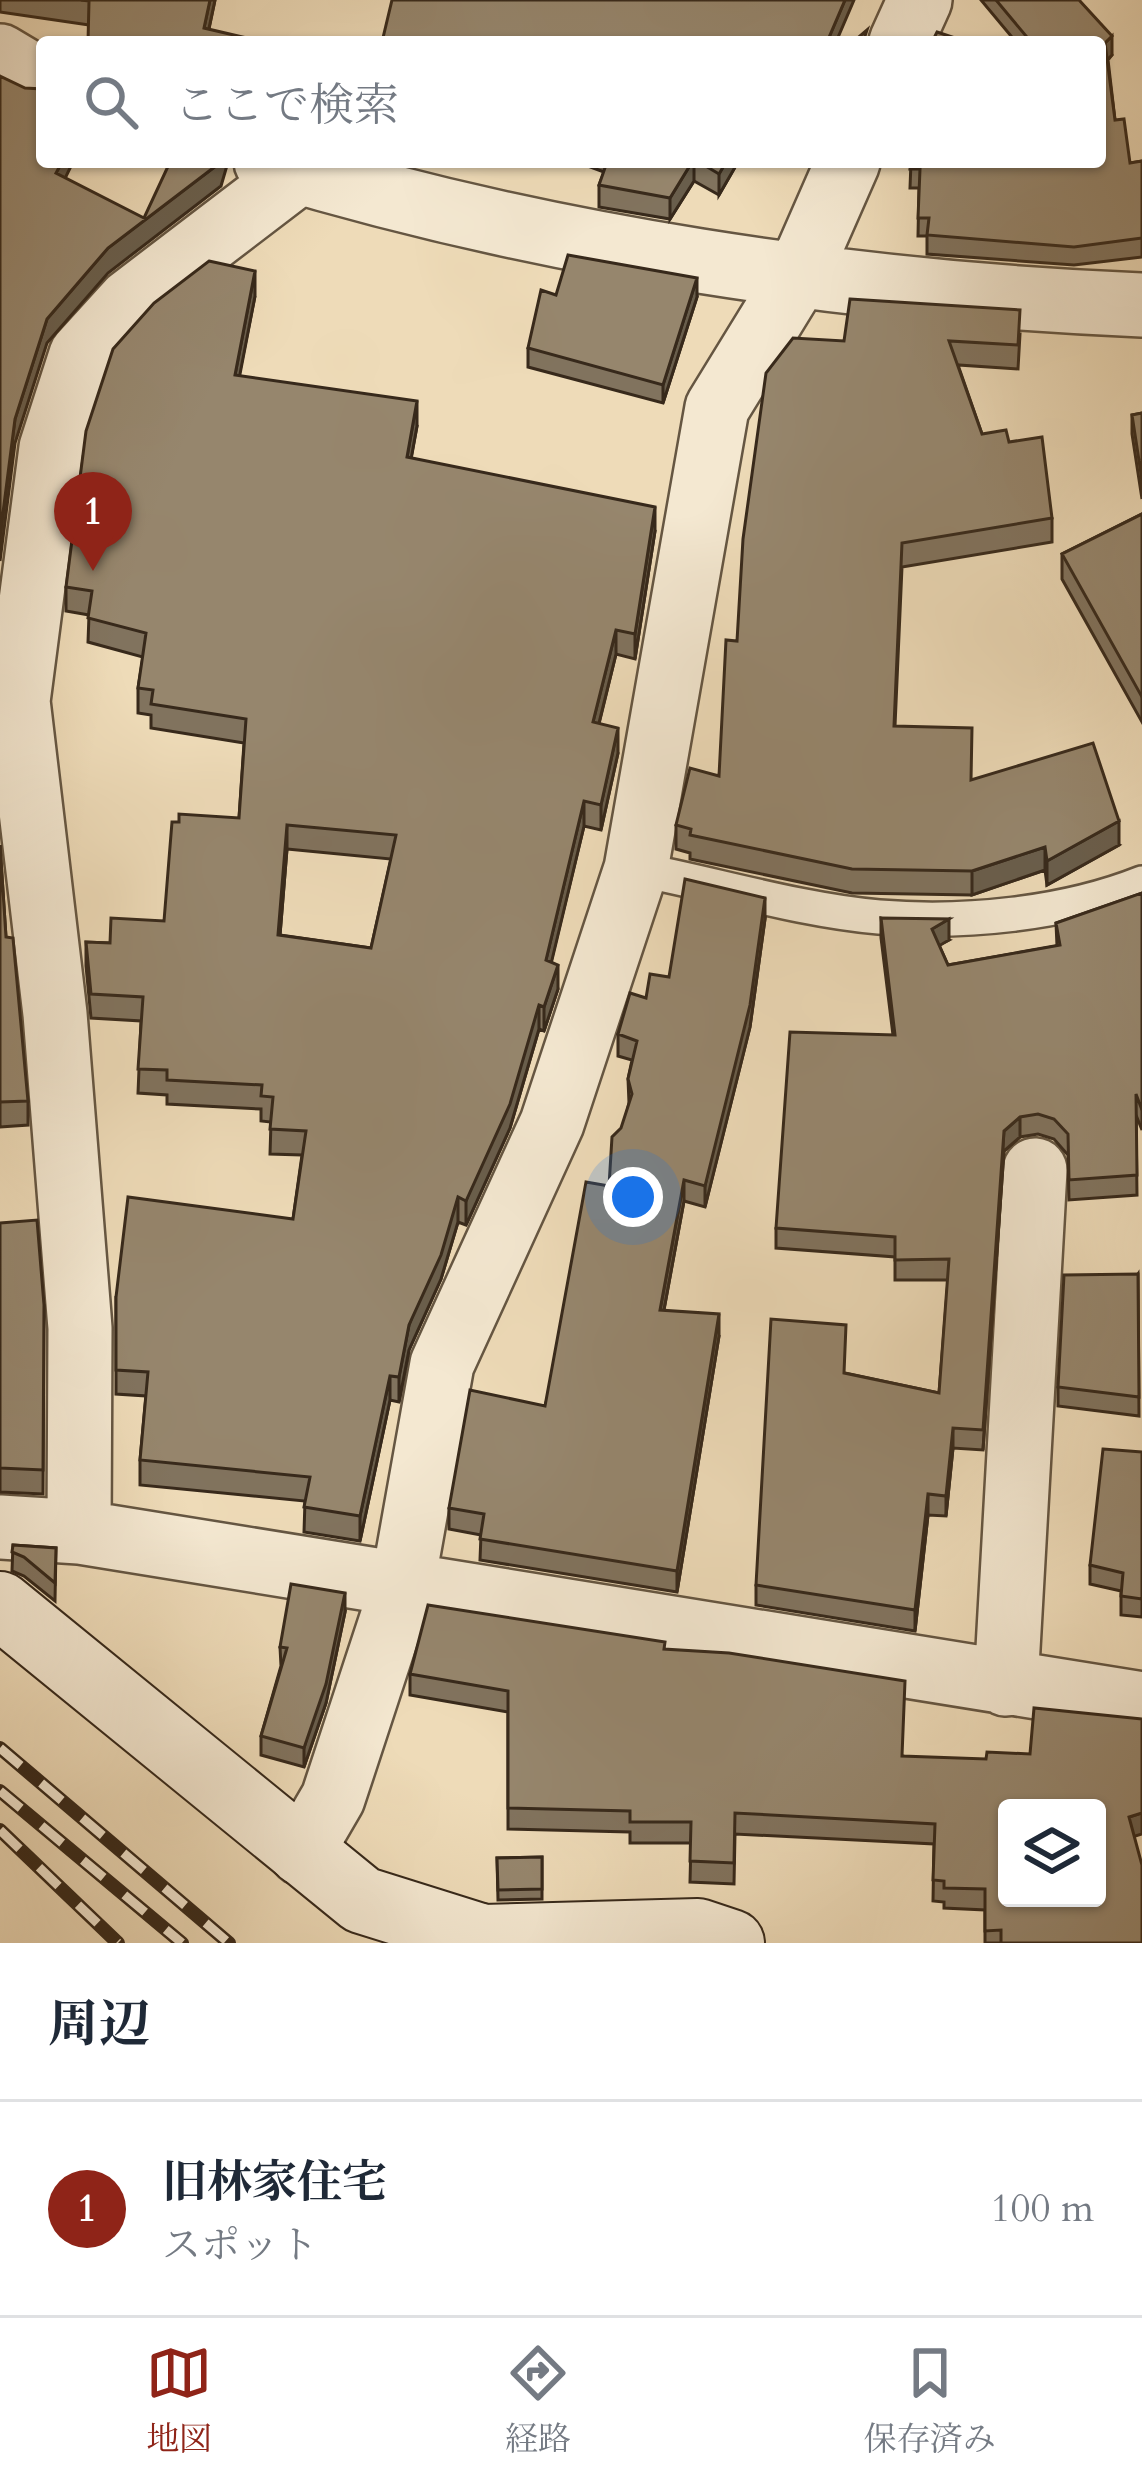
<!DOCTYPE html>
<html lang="ja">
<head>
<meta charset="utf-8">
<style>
  body { margin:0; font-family:Cardo,"Noto Serif JP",serif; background:#f6f6f7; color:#1f2937 }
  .controls { position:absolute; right:36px; bottom:36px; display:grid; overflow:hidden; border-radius:12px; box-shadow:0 3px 9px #0004 }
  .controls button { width:108px; height:108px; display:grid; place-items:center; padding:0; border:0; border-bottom:3px solid #e0e1e3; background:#fff; color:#1f2937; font:60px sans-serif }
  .you { position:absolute; left:633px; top:1197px; width:42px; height:42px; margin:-30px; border:9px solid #fff; border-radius:50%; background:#1a73e8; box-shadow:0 0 0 18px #1a73e833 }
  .badge { display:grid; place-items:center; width:78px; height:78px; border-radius:50%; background:#8f2418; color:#fff; font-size:39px; font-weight:700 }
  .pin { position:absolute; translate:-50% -99px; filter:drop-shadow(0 3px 6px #0008) }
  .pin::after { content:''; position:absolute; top:63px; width:42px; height:36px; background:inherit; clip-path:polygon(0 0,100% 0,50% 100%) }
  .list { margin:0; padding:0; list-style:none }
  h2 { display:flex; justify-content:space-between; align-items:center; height:156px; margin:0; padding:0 48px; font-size:51px }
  h2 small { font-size:39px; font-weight:400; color:#747a83 }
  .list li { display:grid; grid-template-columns:78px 1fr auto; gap:36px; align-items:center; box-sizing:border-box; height:216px; padding:0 48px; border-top:3px solid #e0e1e3 }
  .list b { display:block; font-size:45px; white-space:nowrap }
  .list p { margin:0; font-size:39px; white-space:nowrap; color:#747a83 }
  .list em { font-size:39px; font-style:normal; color:#747a83 }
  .icon { flex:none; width:66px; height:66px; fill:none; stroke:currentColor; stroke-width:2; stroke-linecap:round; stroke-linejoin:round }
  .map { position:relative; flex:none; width:1142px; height:1943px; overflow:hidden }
  .search { position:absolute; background:#fff; box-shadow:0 3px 9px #0004; left:36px; right:36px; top:36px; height:132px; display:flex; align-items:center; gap:30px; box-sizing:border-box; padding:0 42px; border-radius:12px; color:#747a83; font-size:45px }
  .sheet { height:372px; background:#fff }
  nav { display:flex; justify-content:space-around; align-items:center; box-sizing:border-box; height:168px; border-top:3px solid #e0e1e3; background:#fff; font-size:33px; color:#747a83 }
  nav a { display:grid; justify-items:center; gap:6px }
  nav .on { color:#8f2418 }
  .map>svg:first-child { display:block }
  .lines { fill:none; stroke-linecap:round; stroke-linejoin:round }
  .lane-casing { stroke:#655642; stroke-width:38 }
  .street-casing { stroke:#655642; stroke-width:68 }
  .secondary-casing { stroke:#37291b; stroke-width:70 }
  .lane { stroke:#f4e8d1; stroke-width:33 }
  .street { stroke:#f4e8d1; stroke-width:63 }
  .secondary { stroke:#f4e8d1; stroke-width:66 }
  .rail-casing { stroke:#37291b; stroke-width:14 }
  .rail { stroke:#f4e8d1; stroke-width:9; stroke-dasharray:27; stroke-linecap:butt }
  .wall { fill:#81735e; stroke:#37291b; stroke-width:3; fill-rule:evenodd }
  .shaded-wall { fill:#695e4c; stroke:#37291b; stroke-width:3 }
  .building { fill:#96866d; stroke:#37291b; stroke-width:3; fill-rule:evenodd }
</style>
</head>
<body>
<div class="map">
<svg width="1142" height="1943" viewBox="0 0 1142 1943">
  <rect width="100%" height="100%" fill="#eedbb8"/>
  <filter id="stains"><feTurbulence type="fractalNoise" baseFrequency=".00167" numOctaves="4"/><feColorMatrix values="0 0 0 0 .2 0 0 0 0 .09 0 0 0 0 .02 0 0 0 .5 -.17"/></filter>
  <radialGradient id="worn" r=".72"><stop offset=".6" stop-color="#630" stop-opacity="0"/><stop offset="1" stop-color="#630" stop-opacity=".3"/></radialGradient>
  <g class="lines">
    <defs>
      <path id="lane" d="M636,869C715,884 799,910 879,917C964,924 1064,914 1142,883"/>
      <path id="street" d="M901,42L920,0
        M0,56L42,81
        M266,162C546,247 850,293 1142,305
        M0,1527L79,1532L1142,1704
        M79,1532L80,1328L55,1014L18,701L51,448L81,355L130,301L299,172
        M1006,1684L1035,1170
        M301,1853L333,1798L402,1588L442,1364L552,1123L636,869L717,408L798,276L848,162"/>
      <path id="secondary" d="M0,1605L362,1900L483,1938L698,1932L731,1943"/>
    </defs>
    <use href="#lane" class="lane-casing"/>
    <use href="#street" class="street-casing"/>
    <use href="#secondary" class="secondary-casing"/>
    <use href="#lane" class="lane"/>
    <use href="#street" class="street"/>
    <use href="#secondary" class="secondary"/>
    <defs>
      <path id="rail" d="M0,1748L229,1943
        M0,1791L182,1943
        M0,1830L118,1943"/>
    </defs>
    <use href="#rail" class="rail-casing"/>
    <use href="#rail" class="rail"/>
  </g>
  <path class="wall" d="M0,0H215L209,29L89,25L0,12Z
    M981,0H1079L1112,55L1108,60L1115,120L1130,163L1142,161V257L1074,265L927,254V236H918L919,188H910L911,162L1100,42H1016Z
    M577,162H738L719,195L694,181L670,219L599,207V185L604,172Z
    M556,295L697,297L663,403L528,367V348Z
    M255,296L239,376L417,426L411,458L655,531L635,659L616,654L599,724L618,753L601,830L584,826L551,962L558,989L544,1031L539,1029L510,1128L466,1225L458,1222L441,1279L409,1350L399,1402L390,1400L360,1541L304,1532L305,1501L140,1485V1460L146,1396L116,1394V1297L293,1219L302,1155L270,1154L271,1122L261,1121V1109L167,1104V1095L138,1093L141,1021L91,1018L86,966V942L110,943L164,921L239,818L244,743L151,728V715L138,713V688L143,657L88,642L89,615L66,611V587ZM287,849L391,859L371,948L280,935Z
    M1020,334L1018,369L958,365L982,434L1052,518V542L902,567L895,726L971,780L1119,845L1047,885L1045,870L972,895L852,893L690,859V853L676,849V825L719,776L737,641L844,341Z
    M1142,413V499L1132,434V415Z
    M1142,514V722L1062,579V554Z
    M0,845L6,937L28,1101V1125L0,1127Z
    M1142,893V1130L1136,1115L1137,1195L1069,1200L1068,1155L1054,1139L1038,1134L1020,1137L1004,1151L983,1450L953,1448L946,1516L928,1515L915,1631L756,1605V1585L845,1373L939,1393L948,1280H895V1257L776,1248V1228L893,1035L881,938V918L949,940L939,945L948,965L1057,946L1056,923Z
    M765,919L750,1027L705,1207L684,1201L664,1310L719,1336L677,1592L480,1560L481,1535L449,1529V1508L545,1406L609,1186L629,1103L628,1079L632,1060L618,1056V1034L646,998L669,977Z
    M0,1223L44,1305L43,1494L0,1492Z
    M1138,1274L1139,1416L1058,1406V1387Z
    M1142,1452V1617L1121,1615V1591L1090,1584V1565Z
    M13,1545L56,1548L55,1601L24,1576L12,1571Z
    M345,1612L326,1703L304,1767L261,1755V1736L281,1666L280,1647Z
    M665,1649L903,1756L1134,1837L1142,1943H985V1910L944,1908V1902L933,1901L934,1844L735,1834L734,1884L690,1882L691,1843H630V1832L508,1829V1712L410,1695V1674Z
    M542,1857V1899L498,1900L497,1858Z"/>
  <path class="shaded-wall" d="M210,0H215L206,42L204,28Z
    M845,0H854L836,42H827Z
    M1112,36V55L1105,62V43Z
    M62,162H73L56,197V173Z
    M221,162H228L221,186L108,273L47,343L15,443L0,561V536L15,419L47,319L108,248Z
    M692,162H694V181L670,219V198Z
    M726,162H738L719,195V174Z
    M255,271V296L235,400V375Z
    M697,278V297L663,403V385Z
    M417,401V426L407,482V457Z
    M655,507V531L635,659V634Z
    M616,630V654L593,747V722Z
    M618,728V753L601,830V805Z
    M584,801V826L546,985V960Z
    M1119,821V845L1047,885V861Z
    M287,825V849L278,960V935Z
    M1045,847V870L972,895V871Z
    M765,898V919L750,1027L705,1207V1186Z
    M949,919V940L932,950V929Z
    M558,965V989L544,1031V1007Z
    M539,1005V1029L510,1128L466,1225V1201Z
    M1020,1117V1137L1004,1151L983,1450L1004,1131Z
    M684,1180V1201L660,1331V1310Z
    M458,1197V1222L441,1279L409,1350L399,1402V1377L409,1325Z
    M719,1314V1336L677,1592V1571Z
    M390,1376V1400L360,1541V1516Z
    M953,1428V1448L946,1516V1496Z
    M928,1494V1515L915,1631V1610Z
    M345,1593V1612L326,1703L304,1767V1748Z
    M1142,1813V1834L1129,1838V1817Z"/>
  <path class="building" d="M81,0H210L204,28L251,39V42H88L89,1Z
    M392,0H845L827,42H382Z
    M996,0H1079L1112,36L1105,43L1115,120L1124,119L1130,163L1142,161V238L1074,247L927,235L929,218H918L920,169H910L911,162H1100V42H1031Z
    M867,30L863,42H853Z
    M937,32L967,42H932Z
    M0,76L25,88L42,89V162H62L56,173L144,218L170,162H221L108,248L47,319L15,419L0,536Z
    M607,162H692L670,198L599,185Z
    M699,162H726L719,174Z
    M568,255L697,278L663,385L528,348L541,290L556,295Z
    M209,261L255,271L235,375L417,401L407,457L655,507L635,634L616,630L593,722L618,728L601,805L584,801L546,960L558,965L544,1007L539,1005L510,1104L466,1201L458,1197L441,1255L409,1325L399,1377L390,1376L360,1516L304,1507L310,1477L140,1460L148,1372L116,1370V1297L128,1197L293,1219L306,1131L270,1129L273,1097L261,1096L262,1085L167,1080V1070L138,1069L143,997L91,994L86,942L110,943L111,918L164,921L172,822H179V814L239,818L246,719L151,704L153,690L138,688L146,633L88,618L92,591L66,587L86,431L113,349L154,303ZM287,825L396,835L371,948L278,935Z
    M850,299L1020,310L1018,345L949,341L982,434L1006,430L1009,442L1042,437L1052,518L902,543L894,726L972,728L971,780L1093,743L1119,821L1047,861L1045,847L972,871L852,869L690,835L691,829L676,825L690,768L719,776L726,640L737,641L743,539L766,373L793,338L844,341Z
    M1142,413V480L1132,415Z
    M1142,514V697L1062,554Z
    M0,845L6,937L13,938L28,1101L0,1102Z
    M685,879L765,898L750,1005L705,1186L684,1180L660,1310L719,1314L677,1571L480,1539L484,1514L449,1508L470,1390L545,1406L586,1182L609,1186L612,1137L621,1128L632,1094L628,1079L637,1041L618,1034L630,993L646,998L650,974L669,977Z
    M1142,893V1110L1136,1094L1137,1175L1069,1180L1068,1134L1054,1119L1038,1114L1020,1117L1004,1131L983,1430L953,1428L946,1496L928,1494L915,1610L756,1585L771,1319L846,1325L844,1373L939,1393L949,1259L895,1260V1237L776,1228L790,1032L895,1035L881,918L949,919L932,929L948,965L1060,945L1056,923Z
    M37,1220L44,1305L43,1470L0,1468V1223Z
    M1138,1274L1139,1397L1058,1387L1064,1275Z
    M1103,1449L1142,1452V1599L1121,1596L1123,1573L1090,1565Z
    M13,1545L56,1548L55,1583L24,1557L12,1552Z
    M291,1584L345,1593L326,1684L304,1748L261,1736L287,1648L280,1647Z
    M428,1605L665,1642L664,1649L729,1653L905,1681L902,1756L986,1759L987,1752L1030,1754L1034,1708L1142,1719V1813L1129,1817L1142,1865V1943H1001V1930L985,1931V1889L944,1888V1881L933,1880L935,1824L735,1813L734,1863L690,1861L691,1822H630V1811L508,1808V1691L410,1674ZM1007,1808H1097V1898H1007Z
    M542,1857V1889L498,1890L497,1858Z"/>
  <rect width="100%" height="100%" filter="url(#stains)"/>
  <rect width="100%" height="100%" fill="url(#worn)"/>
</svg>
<div class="controls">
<button><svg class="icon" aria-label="layers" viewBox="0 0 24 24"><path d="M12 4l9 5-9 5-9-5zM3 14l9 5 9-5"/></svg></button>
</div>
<div class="you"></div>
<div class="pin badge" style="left:93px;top:571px">1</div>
<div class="search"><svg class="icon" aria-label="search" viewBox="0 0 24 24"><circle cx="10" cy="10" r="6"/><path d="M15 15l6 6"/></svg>ここで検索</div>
</div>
<section class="sheet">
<h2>周辺<small></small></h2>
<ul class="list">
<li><span class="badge">1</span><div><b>旧林家住宅</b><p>スポット</p></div><em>100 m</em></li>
</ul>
</section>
<nav>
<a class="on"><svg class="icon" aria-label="map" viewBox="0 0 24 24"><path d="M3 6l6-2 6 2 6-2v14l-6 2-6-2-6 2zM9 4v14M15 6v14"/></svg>地図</a>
<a><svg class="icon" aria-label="directions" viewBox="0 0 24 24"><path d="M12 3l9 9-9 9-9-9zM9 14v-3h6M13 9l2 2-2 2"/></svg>経路</a>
<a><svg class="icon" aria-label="saved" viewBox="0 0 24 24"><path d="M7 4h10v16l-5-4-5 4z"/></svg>保存済み</a>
</nav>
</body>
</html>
